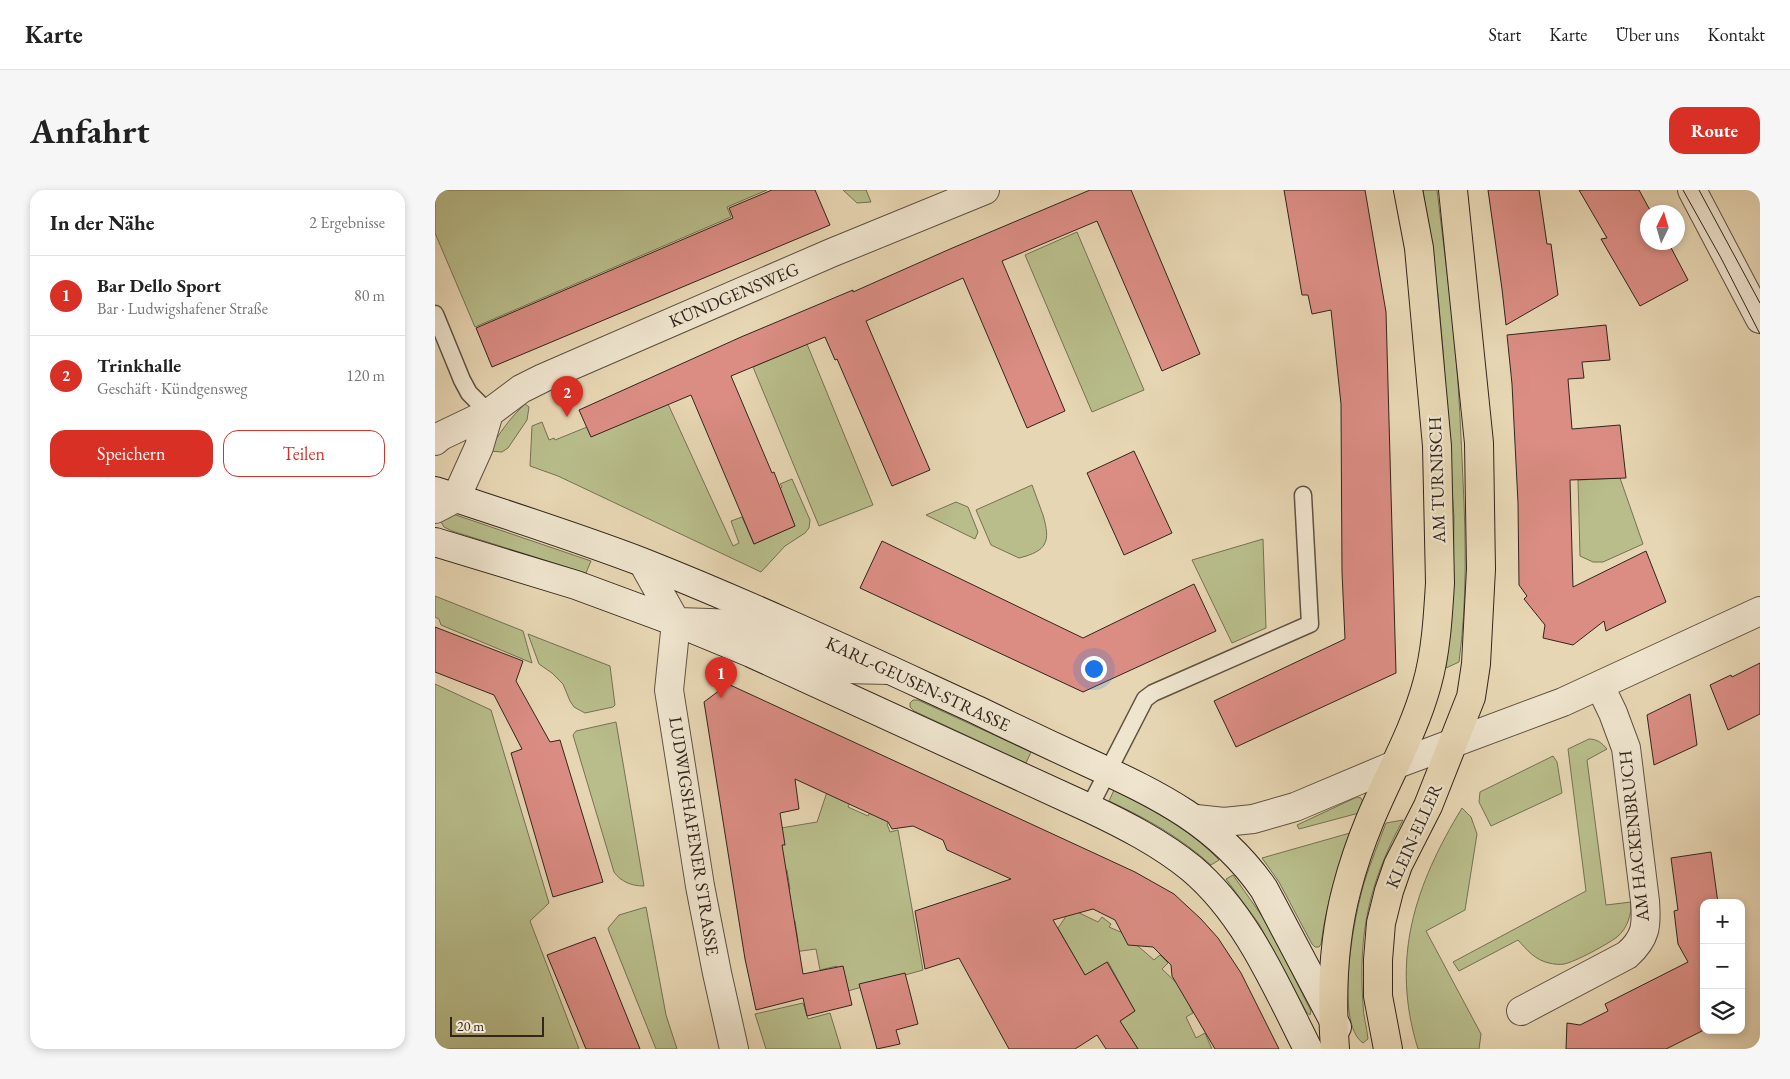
<!DOCTYPE html>
<html lang="de">
<head>
<meta charset="utf-8">
<style>
  body { margin:0; font-family:"EB Garamond",serif; background:#f6f6f6; color:#222 }
  .controls { position:absolute; right:15px; bottom:15px; display:grid; overflow:hidden; border-radius:10px; box-shadow:0 2px 8px #0003 }
  .controls button { width:45px; height:45px; display:grid; place-items:center; padding:0; border:0; border-bottom:1px solid #e0e0e0; background:#fff; color:#222; font:25px sans-serif }
  .compass { position:absolute; left:1205px; top:15px; width:45px; height:45px; border-radius:50%; background:#fff; box-shadow:0 2px 8px #0003; rotate:5deg }
  .scale { position:absolute; left:15px; bottom:12px; width:94px; box-sizing:border-box; padding-left:5px; border:2px solid #32251c; border-top:0; font-size:14px; line-height:18px; white-space:nowrap; color:#32251c; -webkit-text-stroke:4px #efe4ce; paint-order:stroke }
  .you { position:absolute; left:658px; top:478px; width:18px; height:18px; margin:-12px; border:4px solid #fff; border-radius:50%; background:#1a73e8; box-shadow:0 0 0 8px #1a73e833 }
  .badge { display:grid; place-items:center; width:32px; height:32px; border-radius:50%; background:#d93025; color:#fff; font-size:16px; font-weight:700 }
  .pin { position:absolute; translate:-50% -41px; filter:drop-shadow(0 1px 2px #0008) }
  .pin::after { content:''; position:absolute; top:26px; width:18px; height:15px; background:inherit; clip-path:polygon(0 0,100% 0,50% 100%) }
  .list { margin:0; padding:0; list-style:none }
  h2 { display:flex; justify-content:space-between; align-items:center; height:65px; margin:0; padding:0 20px; font-size:21px }
  h2 small { font-size:16px; font-weight:400; color:#767676 }
  .list li { display:grid; grid-template-columns:32px 1fr auto; gap:15px; align-items:center; box-sizing:border-box; height:80px; padding:0 20px; border-top:1px solid #e0e0e0 }
  .list b { display:block; font-size:19px; white-space:nowrap }
  .list p { margin:0; font-size:16px; white-space:nowrap; color:#767676 }
  .list em { font-size:16px; font-style:normal; color:#767676 }
  .actions { display:flex; gap:10px; padding:15px 20px }
  .actions a { flex:1; padding:11px 0; border:1px solid #d93025; border-radius:15px; text-align:center; font-size:18px; color:#d93025 }
  .actions .main { background:#d93025; color:#fff }
  .icon { flex:none; width:28px; height:28px; fill:none; stroke:currentColor; stroke-width:2; stroke-linecap:round; stroke-linejoin:round }
  .map { position:relative; flex:none; width:1325px; height:859px; overflow:hidden; border-radius:15px }
  header { display:flex; align-items:center; gap:30px; box-sizing:border-box; height:70px; padding:0 25px; background:#fff; border-bottom:1px solid #e0e0e0 }
  header strong { font-size:24px }
  nav { display:flex; gap:28px; margin-inline-start:auto; font-size:18px }
  .intro { display:flex; align-items:center; justify-content:space-between; box-sizing:border-box; height:120px; padding:0 30px }
  h1 { margin:0; font-size:35px }
  .button { padding:12px 22px; border-radius:15px; background:#d93025; color:#fff; font-size:18px; font-weight:700 }
  main { display:flex; gap:30px; padding:0 30px }
  aside { flex:1; background:#fff; border-radius:15px; box-shadow:0 2px 8px #0003 }
  .map>svg:first-child { display:block }
  .green { fill:#b8bd8b; stroke:#757154 }
  .building { fill:#db8d84; stroke:#32251c }
  .lines { fill:none; stroke-linecap:round; stroke-linejoin:round }
  .service-casing { stroke:#5f5142; stroke-width:19 }
  .minor-casing { stroke:#5f5142; stroke-width:30 }
  .secondary-casing { stroke:#32251c; stroke-width:30 }
  .primary-casing { stroke:#32251c; stroke-width:30 }
  .service { stroke:#efe4ce; stroke-width:16 }
  .minor { stroke:#efe4ce; stroke-width:28 }
  .secondary { stroke:#efe4ce; stroke-width:28 }
  .primary { stroke:#e7d6b3; stroke-width:28 }
  .tram { stroke:#32251c; stroke-width:1 }
  .labels { text-anchor:middle; stroke-width:4.5; stroke-linejoin:round; paint-order:stroke }
  .street-label { font-size:18px; fill:#32251c; stroke:#efe4ce }
</style>
</head>
<body>
<header>
<strong>Karte</strong>
<nav><a>Start</a><a>Karte</a><a>Über uns</a><a>Kontakt</a></nav>
</header>
<div class="intro"><h1>Anfahrt</h1><a class="button">Route</a></div>
<main>
<aside>
<h2>In der Nähe<small>2 Ergebnisse</small></h2>
<ul class="list">
<li><span class="badge">1</span><div><b>Bar Dello Sport</b><p>Bar · Ludwigshafener Straße</p></div><em>80 m</em></li>
<li><span class="badge">2</span><div><b>Trinkhalle</b><p>Geschäft · Kündgensweg</p></div><em>120 m</em></li>
</ul>
<div class="actions"><a class="main">Speichern</a><a>Teilen</a></div>
</aside>
<div class="map">
<svg width="1325" height="859" viewBox="0 0 1325 859">
  <rect width="100%" height="100%" fill="#e7d6b3"/>
  <filter id="stains"><feTurbulence type="fractalNoise" baseFrequency=".004" numOctaves="4"/><feColorMatrix values="0 0 0 0 .2 0 0 0 0 .09 0 0 0 0 .02 0 0 0 .5 -.17"/></filter>
  <radialGradient id="worn" r=".72"><stop offset=".6" stop-color="#630" stop-opacity="0"/><stop offset="1" stop-color="#630" stop-opacity=".3"/></radialGradient>
  <path class="green" d="M0,0H332L292,17L296,27L40,137L0,43Z
    M408,0H431L436,12L422,13Z
    M988,0H1002C1008,51 1015,103 1020,154C1024,200 1026,245 1028,291C1031,351 1032,412 1024,472L1011,478L1018,405L1019,327L1008,160L1003,105Z
    M642,42L709,200L657,222L590,65Z
    M372,154L438,315L384,336L318,177Z
    M90,214L94,217L92,230L73,258L67,262L54,261C64,243 76,227 90,214Z
    M233,214L298,356L304,353L296,331L307,327L319,354L360,336L345,299L347,297L345,294L357,289L375,330L374,338L370,343L350,356L326,382L123,286L95,276L97,236L107,232L114,250L119,248L120,250L152,237Z
    M1185,288L1208,354L1168,372H1158L1145,366L1143,290Z
    M597,295C601,305 604,315 608,325C616,352 612,361 584,368L556,355L541,320Z
    M521,312L533,317L543,342L540,349L491,325Z
    M15,323L156,371L151,383L17,341L9,337L6,332L8,325Z
    M828,349L831,438L797,453L757,370Z
    M0,406L88,441L97,473L6,435L4,429L0,427Z
    M93,444L175,476L180,515L178,517L150,523L139,517L135,511L128,494L117,483L104,474Z
    M0,494L56,520L114,713L95,731L144,859H0Z
    M478,510H483L596,562L591,573L479,521L475,517V513Z
    M181,532L209,696C197,696 186,692 179,682L138,545L141,541Z
    M1154,549C1162,549 1167,553 1172,559L1152,570L1171,715L1196,712C1197,724 1192,739 1182,747C1173,754 1140,772 1129,774C1125,775 1118,774 1114,773C1100,770 1092,760 1083,750L1024,781L1018,772L1151,701L1133,559Z
    M1118,566L1122,572L1127,603L1056,636L1044,612L1045,602Z
    M393,599L416,610L413,617L433,626L436,620L455,629L452,634L455,642L463,640L488,780L402,804V776L385,780L381,759L359,762L363,751L360,731L353,732L349,701L355,699L352,680H345L346,638L382,632Z
    M679,600C719,621 752,637 784,670L776,675C746,648 711,628 674,611Z
    M922,607L926,608L928,612L924,623L864,639L862,635Z
    M1027,618L1036,627L1042,644L1030,720L991,741L1046,844L1044,859H983C955,769 980,695 1027,618Z
    M968,630C934,692 923,744 928,814C928,826 932,837 933,849L928,853C898,832 920,721 930,690C936,671 944,652 951,633Z
    M915,643C902,680 891,715 886,754L884,757H880L877,754L844,692L827,668Z
    M798,685L832,733L876,821L875,825L872,823L824,734L791,689Z
    M211,717L231,825L242,859H221L173,739L174,737L184,725Z
    M636,719L663,732L667,727L676,734L674,737L688,743L719,770L725,765L733,773L727,779L746,797L758,823L751,827L761,848L770,843L777,859H703L685,831L700,821L673,772L650,785L623,738Z
    M368,813L373,829L395,823L406,859H331L320,824Z"/>
  <path class="building" d="M337,0H380L395,35L57,177L41,138L298,28L294,18Z
    M655,0H696L765,164L727,181L662,31L567,71L630,221L592,238L528,88L431,131L495,280L457,296L402,169L400,170L390,147L296,186L337,283L339,282L360,336L319,354L256,205L156,247L144,220L306,147L418,100V102L515,59Z
    M849,0H930L951,122L961,483L801,557L779,511L910,449L907,382L906,214L896,120L877,124L873,105H867Z
    M1053,0H1104L1112,54H1116L1123,105L1071,135L1067,99Z
    M1144,0H1204L1216,22H1212V52H1233L1253,90L1205,116L1166,49L1172,48Z
    M1171,135L1175,170L1147,172L1149,188L1133,189L1137,239L1185,235L1191,288L1135,290L1138,397L1211,361L1231,412L1171,441L1169,431L1138,455L1108,448L1110,435L1089,409L1092,406L1084,395L1083,313L1077,194L1072,145Z
    M699,261L737,343L689,365L652,283Z
    M447,351L648,448L759,394L781,441L648,502L425,398Z
    M0,437L88,471L81,491L115,552L125,550L168,692L118,707L76,563L87,559L59,505L0,482Z
    M1325,473V524L1293,540L1275,495L1296,485L1297,487Z
    M293,494L700,682L739,704L766,729L783,748L806,783L844,859H780L737,786L736,775L718,757L693,755L680,730L658,719L618,730L650,785L672,772L700,821L685,831L703,859H671L662,845L640,859H574L524,768L490,779L480,721L576,689L512,660L508,650L478,636L457,639L453,632L360,589L364,619L345,623L350,655H347L368,784L408,776L417,815L372,826L368,808L321,820L310,769L269,512Z
    M1255,504L1262,555L1219,575L1212,525Z
    M1276,662L1283,713H1269V840L1231,859H1131L1132,833L1145,835L1173,821L1170,814L1253,772L1243,754L1239,721L1243,720L1236,668Z
    M160,747L188,817L205,859H151L112,765Z
    M470,783L483,834L461,840L465,854L442,859L424,794Z"/>
  <g class="lines">
    <defs>
      <path id="service" d="M0,124L27,190L34,203L54,223
        M654,618L710,509L718,503L875,434L868,305"/>
      <path id="minor" d="M1257,0L1325,129
        M0,251L6,246L54,223L86,199L108,188L396,63L550,0
        M0,319L21,308L44,257L54,223
        M208,373L241,432L234,500L265,696L282,783L299,859
        M243,432L305,434L407,479L455,480
        M761,629L789,632L818,629L860,617L962,574L1128,512L1325,421
        M1086,821L1192,765C1211,748 1212,736 1210,711L1191,558L1178,523L1165,496"/>
      <path id="secondary" d="M0,301C69,324 139,346 207,372C321,417 433,470 544,521C581,539 617,556 654,573C724,605 784,634 829,699L902,837
        M0,352L141,395L241,432L316,463L654,618C690,635 725,653 756,678C811,724 841,796 873,859"/>
      <path id="primary" d="M900,859C896,805 898,750 912,698C918,675 926,652 935,630C954,584 979,542 992,494C1001,462 1003,426 1005,393L1002,256L984,58L973,0
        M953,859L943,806V770L946,733L954,701L963,675L993,616L1036,507L1041,474L1046,379L1044,253L1018,0"/>
    </defs>
    <use href="#service" class="service-casing"/>
    <use href="#minor" class="minor-casing"/>
    <use href="#secondary" class="secondary-casing"/>
    <use href="#primary" class="primary-casing"/>
    <use href="#service" class="service"/>
    <use href="#minor" class="minor"/>
    <use href="#secondary" class="secondary"/>
    <use href="#primary" class="primary"/>
    <path class="tram" d="M1248,0L1286,68L1325,144
      M1264,0L1325,113"/>
  </g>
  <g class="labels">
    <g class="street-label">
      <text transform="translate(299 105) rotate(-23)" y="6">KÜNDGENSWEG</text>
      <text transform="translate(1002 290) rotate(-92)" y="6">AM TURNISCH</text>
      <text transform="translate(483 494) rotate(25)" y="6">KARL-GEUSEN-STRASSE</text>
      <text transform="translate(259 646) rotate(81)" y="6">LUDWIGSHAFENER STRASSE</text>
      <text transform="translate(979 646) rotate(-66)" y="6">KLEIN-ELLER</text>
      <text transform="translate(1199 646) rotate(-96)" y="6">AM HACKENBRUCH</text>
    </g>
  </g>
  <rect width="100%" height="100%" filter="url(#stains)"/>
  <rect width="100%" height="100%" fill="url(#worn)"/>
</svg>
<div class="controls">
<button>+</button>
<button>−</button>
<button><svg class="icon" aria-label="layers" viewBox="0 0 24 24"><path d="M12 4l9 5-9 5-9-5zM3 14l9 5 9-5"/></svg></button>
</div>
<svg class="compass" viewBox="-18 -18 36 36"><path d="M0-13l5 13h-10z" fill="#e53935"/><path d="M0 13l5-13h-10z" fill="#767676"/></svg>
<div class="scale">20 m</div>
<div class="you"></div>
<div class="pin badge" style="left:286px;top:508px">1</div>
<div class="pin badge" style="left:132px;top:227px">2</div>
</div>
</main>
</body>
</html>
